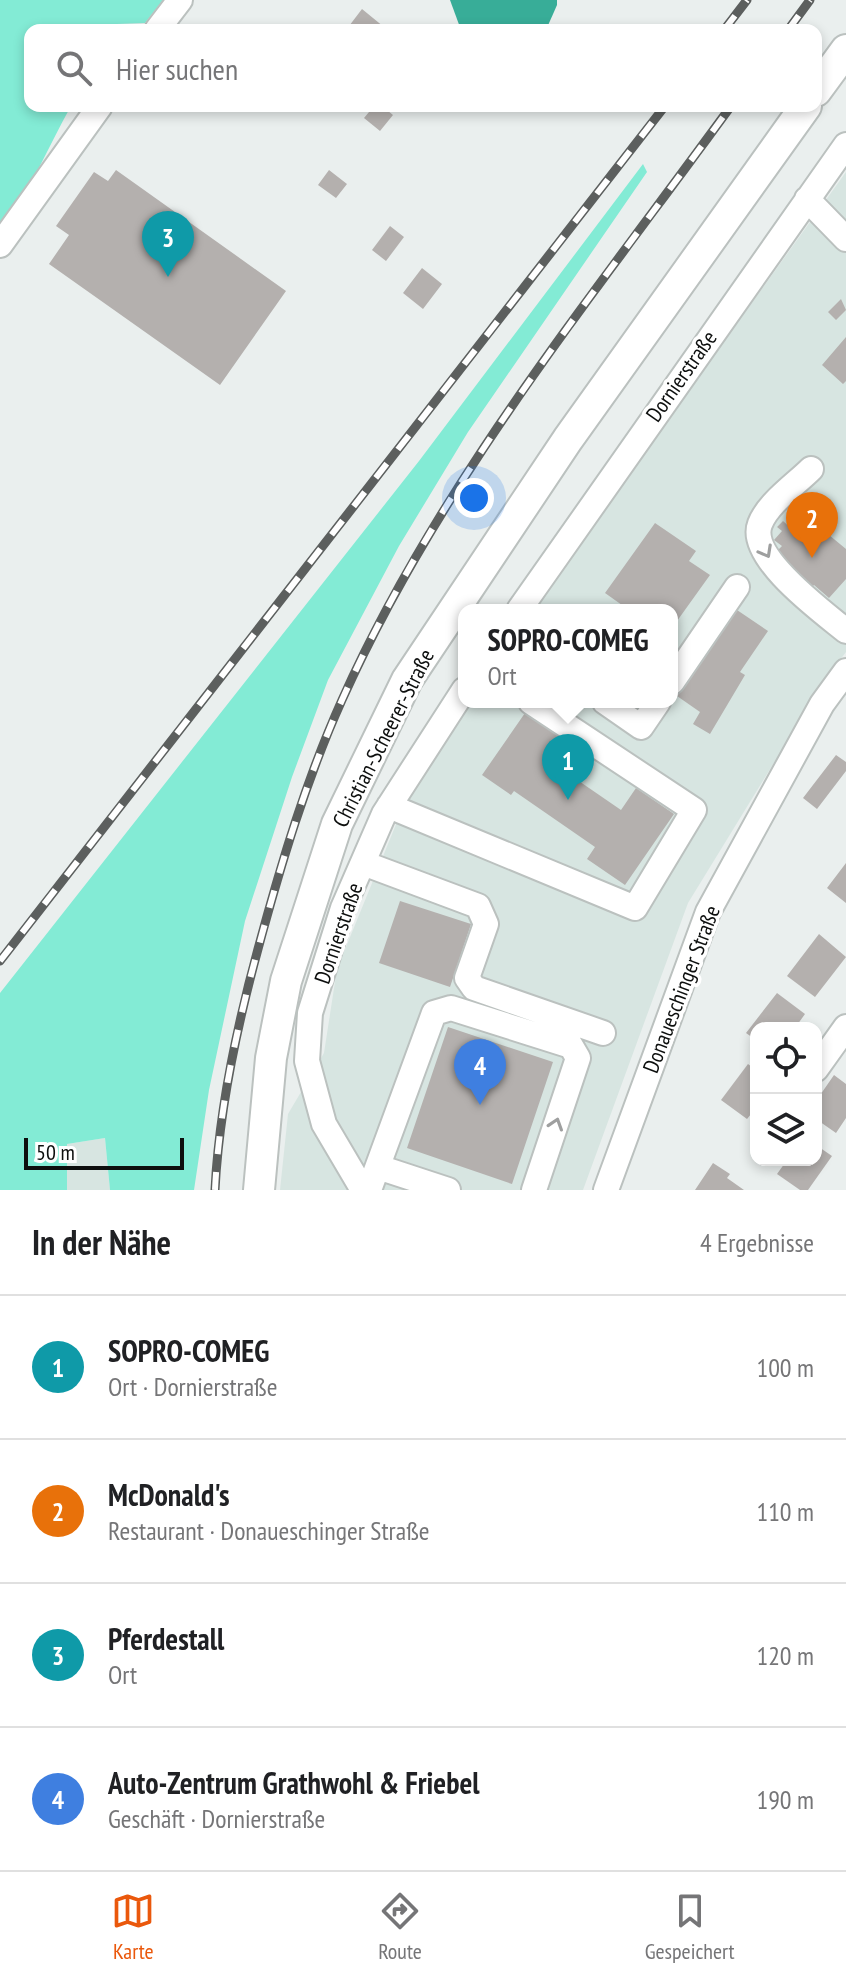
<!DOCTYPE html>
<html lang="de">
<head>
<meta charset="utf-8">
<style>
  body { margin:0; font-family:"PT Sans Narrow",sans-serif; background:#f6f6f6; color:#202124 }
  .controls { position:absolute; right:24px; bottom:24px; display:grid; overflow:hidden; border-radius:16px; box-shadow:0 4px 12px #0003 }
  .controls button { width:72px; height:72px; display:grid; place-items:center; padding:0; border:0; border-bottom:2px solid #e0e0e0; background:#fff; color:#202124; font:40px sans-serif }
  .scale { position:absolute; left:24px; bottom:20px; width:160px; box-sizing:border-box; padding-left:8px; border:4px solid #0d0f0e; border-top:0; font-size:22px; line-height:28px; white-space:nowrap; color:#0d0f0e; -webkit-text-stroke:6px #fff; paint-order:stroke }
  .you { position:absolute; left:474px; top:498px; width:28px; height:28px; margin:-20px; border:6px solid #fff; border-radius:50%; background:#1a73e8; box-shadow:0 0 0 12px #1a73e833 }
  .badge { display:grid; place-items:center; width:52px; height:52px; border-radius:50%; background:#ea580c; color:#fff; font-size:26px; font-weight:700 }
  .pin { position:absolute; translate:-50% -66px; filter:drop-shadow(0 2px 4px #0008) }
  .pin::after { content:''; position:absolute; top:42px; width:28px; height:24px; background:inherit; clip-path:polygon(0 0,100% 0,50% 100%) }
  .popup { position:absolute; left:458px; top:604px; width:220px; height:104px; box-sizing:border-box; display:grid; place-content:center; border-radius:16px; background:#fff; filter:drop-shadow(0 2px 6px #0005); font-size:26px; white-space:nowrap; color:#757577 }
  .popup b { font-size:30px; color:#202124 }
  .popup::after { content:''; position:absolute; left:50%; top:100%; margin-left:-16px; border:16px solid transparent; border-top-color:#fff }
  .list { margin:0; padding:0; list-style:none }
  h2 { display:flex; justify-content:space-between; align-items:center; height:104px; margin:0; padding:0 32px; font-size:34px }
  h2 small { font-size:26px; font-weight:400; color:#757577 }
  .list li { display:grid; grid-template-columns:52px 1fr auto; gap:24px; align-items:center; box-sizing:border-box; height:144px; padding:0 32px; border-top:2px solid #e0e0e0 }
  .list b { display:block; font-size:30px; white-space:nowrap }
  .list p { margin:0; font-size:26px; white-space:nowrap; color:#757577 }
  .list em { font-size:26px; font-style:normal; color:#757577 }
  .icon { flex:none; width:44px; height:44px; fill:none; stroke:currentColor; stroke-width:2; stroke-linecap:round; stroke-linejoin:round }
  .map { position:relative; flex:none; width:846px; height:1190px; overflow:hidden }
  .search { position:absolute; background:#fff; box-shadow:0 4px 12px #0003; left:24px; right:24px; top:24px; height:88px; display:flex; align-items:center; gap:20px; box-sizing:border-box; padding:0 28px; border-radius:16px; color:#757577; font-size:30px }
  .sheet { height:680px; background:#fff }
  nav { display:flex; justify-content:space-around; align-items:center; box-sizing:border-box; height:112px; border-top:2px solid #e0e0e0; background:#fff; font-size:22px; color:#757577 }
  nav a { display:grid; justify-items:center; gap:4px }
  nav .on { color:#ea580c }
  .map>svg:first-child { display:block }
  .built { fill:#d7e5e1 }
  .green { fill:#83ebd5 }
  .water { fill:#38ad98 }
  .building { fill:#b4b0ae }
  .lines { fill:none; stroke-linecap:round; stroke-linejoin:round }
  .minor-casing { stroke:#bbc1bf; stroke-width:28 }
  .major-casing { stroke:#bbc1bf; stroke-width:34 }
  .minor { stroke:#fff; stroke-width:24 }
  .major { stroke:#fff; stroke-width:30 }
  .rail-casing { stroke:#5c5f5e; stroke-width:9 }
  .rail { stroke:#fff; stroke-width:6; stroke-dasharray:18; stroke-linecap:butt }
  .oneway { stroke:#9e9f9f }
  .labels { text-anchor:middle; stroke-width:7; stroke-linejoin:round; paint-order:stroke }
  .street-label { font-size:22px; fill:#0d0f0e; stroke:#fff }
</style>
</head>
<body>
<div class="map">
<svg width="846" height="1190" viewBox="0 0 846 1190">
  <rect width="100%" height="100%" fill="#eaefee"/>
  <path class="built" d="M846,172V652L826,678L688,903L583,1190H280L288,1114L324,1053L337,969L419,768L466,702H672V610H531Z
    M105,1138L110,1190H67V1144Z"/>
  <path class="green" d="M0,0H163L145,23L117,24L113,30H30V106H71C47,149 28,195 0,235Z
    M643,164L647,172L468,432L399,546L328,680L292,777L245,921L209,1090L194,1190H110L105,1138L67,1144V1190H0V993L419,461Z"/>
  <path class="water" d="M450,0H557V5L546,30H461Z"/>
  <path class="building" d="M362,9L384,27L382,30H346Z
    M374,106H382L393,115L380,131L364,118Z
    M116,170L286,291L220,385L49,264L69,235L56,226L94,172L108,181Z
    M329,170L347,184L336,198L318,185Z
    M390,226L404,237L386,261L372,250Z
    M422,268L442,284L423,309L403,293Z
    M841,299L846,310L836,320L828,312Z
    M846,337V381L843,384L822,365Z
    M806,516L846,549V579L829,598L814,585L811,588L775,553L782,546L774,540L782,531L777,527L783,521L794,531Z
    M655,523L696,551L689,561L710,575L672,628V610H629L605,593Z
    M737,610L768,631L740,672L745,675L710,734L693,724L700,712L677,696Z
    M525,713L572,745L557,766L621,810L636,788L674,814L625,885L587,859L595,847L514,791L511,795L482,775Z
    M836,755L846,762V771L817,809L803,798Z
    M846,863V903L827,888Z
    M400,901L471,924L450,987L379,963Z
    M819,934L846,957L815,997L787,976Z
    M777,993L805,1014L795,1028H756V1040L746,1033Z
    M448,1027L553,1062L512,1184L407,1148Z
    M748,1064L756,1070V1108L747,1119L721,1100Z
    M834,1075L846,1084V1118L836,1133L816,1119V1101Z
    M816,1145L832,1156L808,1190H800L777,1174L787,1160H816Z
    M713,1163L730,1174L727,1178L744,1190H695Z"/>
  <g class="lines">
    <defs>
      <path id="minor" d="M157,30L180,0
        M807,199L846,239
        M0,245L100,106
        M811,469C796,484 768,503 760,524C747,557 823,612 846,631
        M519,610L846,145
        M672,682L737,587
        M605,702L641,727L658,702
        M389,806L635,908L694,810L531,702
        M363,863L478,906L486,924L467,978L474,988L603,1033
        M816,1069L846,1027
        M378,1167L448,1190
        M363,1190L324,1124L307,1061L310,1013L343,908L384,814L464,690
        M369,1190L434,1013L451,1008L571,1046L578,1058L534,1190
        M606,1190L708,912L822,704L846,671"/>
      <path id="major" d="M816,91L846,50
        M259,1190L271,1058L286,981L337,824L407,680L568,439L806,106"/>
    </defs>
    <use href="#minor" class="minor-casing"/>
    <use href="#major" class="major-casing"/>
    <use href="#minor" class="minor"/>
    <use href="#major" class="major"/>
    <defs>
      <path id="rail" d="M724,30L747,0
        M788,30L810,0
        M0,961L665,106
        M215,1190C219,1110 237,1026 258,949C281,864 306,780 342,700C439,483 593,296 731,106"/>
    </defs>
    <use href="#rail" class="rail-casing"/>
    <use href="#rail" class="rail"/>
  </g>
  <defs><path id="oneway-chevron" d="M-2-3.5L2.5 0L-2 3.5" fill="none" stroke-width="1.6" stroke-linecap="round" stroke-linejoin="round" transform="scale(2)"/></defs>
  <g class="oneway">
    <use href="#oneway-chevron" transform="translate(766 552) rotate(61)"/>
    <use href="#oneway-chevron" transform="translate(556 1124) rotate(-72)"/>
  </g>
  <g class="labels">
    <g class="street-label">
      <text transform="translate(681 376) rotate(-55)" y="8">Dornierstraße</text>
      <text transform="translate(383 738) rotate(-63)" y="8">Christian-Scheerer-Straße</text>
      <text transform="translate(338 933) rotate(-71)" y="8">Dornierstraße</text>
      <text transform="translate(681 989) rotate(-69)" y="8">Donaueschinger Straße</text>
    </g>
  </g>
</svg>
<div class="controls">
<button><svg class="icon" aria-label="locate" viewBox="0 0 24 24"><circle cx="12" cy="12" r="6"/><path d="M12 2v4M12 18v4M2 12h4M18 12h4"/></svg></button>
<button><svg class="icon" aria-label="layers" viewBox="0 0 24 24"><path d="M12 4l9 5-9 5-9-5zM3 14l9 5 9-5"/></svg></button>
</div>
<div class="scale">50 m</div>
<div class="you"></div>
<div class="pin badge" style="left:568px;top:800px;background:#0f9aa8">1</div>
<div class="popup"><b>SOPRO-COMEG</b>Ort</div>
<div class="pin badge" style="left:812px;top:558px;background:#e8710a">2</div>
<div class="pin badge" style="left:168px;top:277px;background:#0f9aa8">3</div>
<div class="pin badge" style="left:480px;top:1105px;background:#3f7fe0">4</div>
<div class="search"><svg class="icon" aria-label="search" viewBox="0 0 24 24"><circle cx="10" cy="10" r="6"/><path d="M15 15l6 6"/></svg>Hier suchen</div>
</div>
<section class="sheet">
<h2>In der Nähe<small>4 Ergebnisse</small></h2>
<ul class="list">
<li><span class="badge" style="background:#0f9aa8">1</span><div><b>SOPRO-COMEG</b><p>Ort · Dornierstraße</p></div><em>100 m</em></li>
<li><span class="badge" style="background:#e8710a">2</span><div><b>McDonald's</b><p>Restaurant · Donaueschinger Straße</p></div><em>110 m</em></li>
<li><span class="badge" style="background:#0f9aa8">3</span><div><b>Pferdestall</b><p>Ort</p></div><em>120 m</em></li>
<li><span class="badge" style="background:#3f7fe0">4</span><div><b>Auto-Zentrum Grathwohl &amp; Friebel</b><p>Geschäft · Dornierstraße</p></div><em>190 m</em></li>
</ul>
</section>
<nav>
<a class="on"><svg class="icon" aria-label="map" viewBox="0 0 24 24"><path d="M3 6l6-2 6 2 6-2v14l-6 2-6-2-6 2zM9 4v14M15 6v14"/></svg>Karte</a>
<a><svg class="icon" aria-label="directions" viewBox="0 0 24 24"><path d="M12 3l9 9-9 9-9-9zM9 14v-3h6M13 9l2 2-2 2"/></svg>Route</a>
<a><svg class="icon" aria-label="saved" viewBox="0 0 24 24"><path d="M7 4h10v16l-5-4-5 4z"/></svg>Gespeichert</a>
</nav>
</body>
</html>
